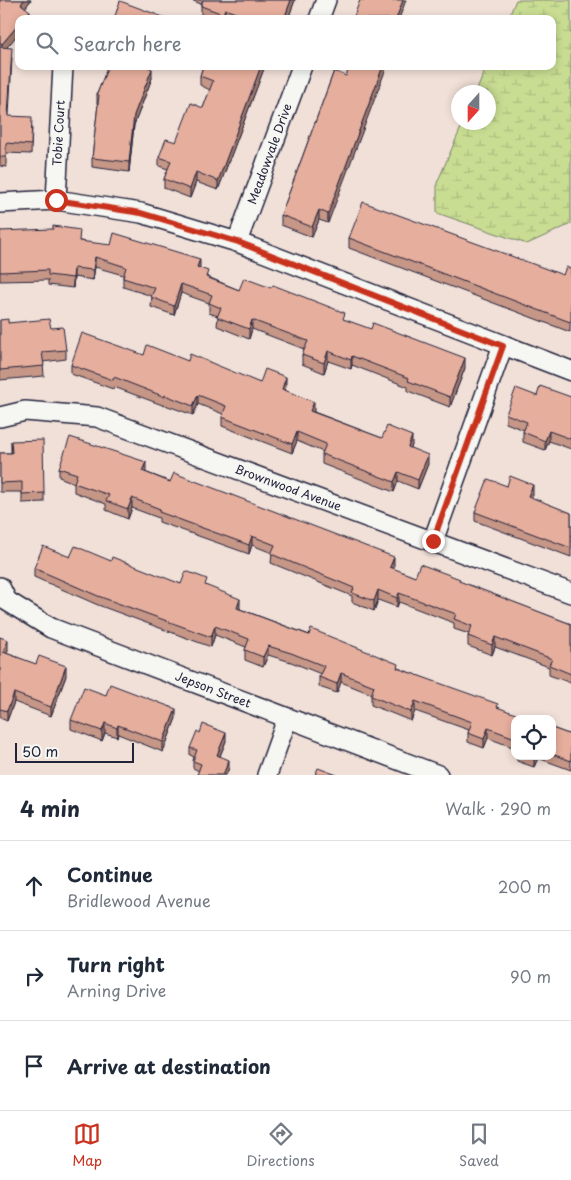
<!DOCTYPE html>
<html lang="en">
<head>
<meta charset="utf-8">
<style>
  body { margin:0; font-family:"Playpen Sans",sans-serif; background:#f2f2f3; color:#1f2937 }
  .controls { position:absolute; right:15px; bottom:15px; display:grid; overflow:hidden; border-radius:10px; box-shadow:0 2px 8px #0003 }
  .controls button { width:45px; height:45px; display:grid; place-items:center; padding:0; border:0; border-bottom:1px solid #e0e1e3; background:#fff; color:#1f2937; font:25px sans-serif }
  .compass { position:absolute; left:451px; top:85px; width:45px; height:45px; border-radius:50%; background:#fff; box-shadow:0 2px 8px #0003; rotate:201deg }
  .scale { position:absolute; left:15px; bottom:12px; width:119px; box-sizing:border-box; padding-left:5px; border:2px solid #22223b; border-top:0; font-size:14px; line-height:18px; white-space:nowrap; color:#22223b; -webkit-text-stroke:4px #f6f6f2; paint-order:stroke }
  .stop { position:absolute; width:15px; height:15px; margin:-11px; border:4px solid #c8321e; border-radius:50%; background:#fff }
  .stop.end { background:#c8321e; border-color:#fff; box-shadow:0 1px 5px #0008 }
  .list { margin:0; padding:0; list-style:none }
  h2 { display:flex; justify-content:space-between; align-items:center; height:65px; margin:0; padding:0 20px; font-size:21px }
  h2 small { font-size:16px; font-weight:400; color:#747a83 }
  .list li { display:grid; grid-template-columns:32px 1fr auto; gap:15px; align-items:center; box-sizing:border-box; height:90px; padding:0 20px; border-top:1px solid #e0e1e3 }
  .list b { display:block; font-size:19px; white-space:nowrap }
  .list p { margin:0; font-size:16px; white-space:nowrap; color:#747a83 }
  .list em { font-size:16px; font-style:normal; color:#747a83 }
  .icon { flex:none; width:28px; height:28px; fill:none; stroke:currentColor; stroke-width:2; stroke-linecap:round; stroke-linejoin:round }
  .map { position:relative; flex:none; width:571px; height:775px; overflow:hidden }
  .search { position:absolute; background:#fff; box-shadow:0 2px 8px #0003; left:15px; right:15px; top:15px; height:55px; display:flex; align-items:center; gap:12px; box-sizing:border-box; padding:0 18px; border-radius:10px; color:#747a83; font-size:19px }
  .sheet { height:335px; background:#fff }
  nav { display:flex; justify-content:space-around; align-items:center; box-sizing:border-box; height:70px; border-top:1px solid #e0e1e3; background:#fff; font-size:14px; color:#747a83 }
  nav a { display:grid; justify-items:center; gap:2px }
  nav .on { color:#c8321e }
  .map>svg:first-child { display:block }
  .wetland { fill:url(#wetland-marsh); stroke:#758066 }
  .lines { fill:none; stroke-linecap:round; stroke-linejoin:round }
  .minor-casing { stroke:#22223b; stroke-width:22 }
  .minor { stroke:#f6f6f2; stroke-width:19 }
  .wall { fill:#c69687; stroke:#22223b }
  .shaded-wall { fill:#a17a6e; stroke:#22223b }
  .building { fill:#e6ae9d; stroke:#22223b }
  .route { stroke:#c8321e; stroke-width:6 }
  .labels { text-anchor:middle; stroke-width:4; stroke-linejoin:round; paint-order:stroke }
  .street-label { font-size:12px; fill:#22223b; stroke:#f6f6f2 }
</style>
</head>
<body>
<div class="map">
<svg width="571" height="775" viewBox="0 0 571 775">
  <defs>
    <pattern id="wetland-marsh" width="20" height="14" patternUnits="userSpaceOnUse" patternTransform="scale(1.25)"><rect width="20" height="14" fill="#c8dd92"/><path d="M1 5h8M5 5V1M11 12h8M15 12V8" fill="none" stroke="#acbd7f"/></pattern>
  </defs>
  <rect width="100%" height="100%" fill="#f1e0d8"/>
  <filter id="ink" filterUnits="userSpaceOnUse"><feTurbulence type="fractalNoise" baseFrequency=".02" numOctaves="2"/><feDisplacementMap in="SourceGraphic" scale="10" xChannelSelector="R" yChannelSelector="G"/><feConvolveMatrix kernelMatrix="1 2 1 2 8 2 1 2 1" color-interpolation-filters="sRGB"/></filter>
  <g filter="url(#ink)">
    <path class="wetland" d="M516,0H571V224L527,244L437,213V183L463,123L488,122V92H476L487,66H552V19H508Z"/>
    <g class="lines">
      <defs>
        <path id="minor" d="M319,19L326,0
          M56,200L63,66
          M0,203L56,200L141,213L237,242L571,371
          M237,242L302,66
          M0,417L25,411L97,417L571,593
          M433,541L503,345
          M0,587L7,601L51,628L438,775
          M267,775L287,719"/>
      </defs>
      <use href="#minor" class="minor-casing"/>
      <use href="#minor" class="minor"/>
    </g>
    <path class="wall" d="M0,0H31L25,8L30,19H19V33L6,48L12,58L9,116L32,127L31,154L6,153V167L0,166Z
      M191,0H295L288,19H210L201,15V4Z
      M108,66H148L152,78L134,125L129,172L92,167V158L98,104H97V94Z
      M203,66H265L218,190L196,182L190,198L164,188V179L168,169L159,166V157L176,142L203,108L210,90L200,85V76Z
      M334,71L328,223L319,220L312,237L281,225V215Z
      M0,231L80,241L200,268L208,277L239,290L345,320L465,368L450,407L408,391V387L352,365L351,369L328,361L324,373L302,364V355L304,349L252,329L249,339L217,326L218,316L209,313V303L181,293L174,315L151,307L152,296L123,287V275L95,267L93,280L74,277L73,288L48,285V280L0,281Z
      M349,238L563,275L571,269L570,332L349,248Z
      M0,320L8,323L51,328L66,350V359L43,362L44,376L0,380Z
      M144,355L188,361L260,383L286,386L285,390L314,411V412L382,438L412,445L411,448L428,464L418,489L398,481L394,492L322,464V454L323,452L297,441L292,453L222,426V417L223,414L198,404L193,415L165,405V406L114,387L113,389L71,374V365Z
      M537,396L571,397V449L549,441L545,450L523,442V432L524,430L506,423V414Z
      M11,441L44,493V502L22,503V492H0V453H11Z
      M59,468L146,471L145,472L394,567L393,569L415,577L460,582L571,624V683L549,675V667L495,647L492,655L468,646V636L469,634L454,629V623L399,602L397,607L378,600L374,611L352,602V596L271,563L272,553L252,545L249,554L159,522V518L132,508L128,519L106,510V504L74,492V483L59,477Z
      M507,486L533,494L531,498L571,513V557L475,521V512Z
      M70,557L111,561L181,584L207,586L240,608V609L398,668L498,707L515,719V748L488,738L484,748L468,742V733L469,730L415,711L411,721L371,705V694L341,682L337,693L319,687V677L321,674L291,662L268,655L263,667L245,660V650L246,647L215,635L211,647L98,605L34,577V568Z
      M0,637L8,650L6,653L66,676L51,716L14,702L7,721L0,718Z
      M106,695L176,718L163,752L118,734L117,737L105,733L102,741L71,729V720Z
      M552,728L571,735V770L538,758L534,767L517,761V756H552Z
      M226,741L220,756L229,768L226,775H197L199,771L193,768V761L194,757L190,755V748Z"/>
    <path class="shaded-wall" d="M24,0H31L21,13V4Z
      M291,0H295L288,19H284Z
      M403,0H406L399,19H396Z
      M225,9V18L223,19V14Z
      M30,11V19H23Z
      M19,24V33L2,53V44Z
      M261,66H265L218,190V181Z
      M383,66H387L328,223V214Z
      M152,69V78L134,125L129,172V162L134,115Z
      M196,172V182L190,198V189Z
      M319,210V220L312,237V227Z
      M95,257V267L93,280V270Z
      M200,259V268L197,267Z
      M74,268V277L73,288V278Z
      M181,284V293L174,315V306Z
      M252,320V329L249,339V329Z
      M328,351V361L324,373V363Z
      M352,356V365L351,369V360Z
      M465,358V368L450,407V397Z
      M286,377V386L282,398V389Z
      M198,395V404L193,415V406Z
      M314,402V411L310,421V411Z
      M549,431V441L545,450V441Z
      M297,432V441L292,453V444Z
      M412,436V445L408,456V447Z
      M428,455V464L418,489V480Z
      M146,462V471L142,480V471Z
      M398,472V481L394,492V482Z
      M533,485V494L528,506V496Z
      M132,498V508L128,519V509Z
      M252,536V545L249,554V545Z
      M394,557V567L390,577V567Z
      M378,590V600L374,611V601Z
      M399,593V602L397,607V598Z
      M240,599V608L237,617V608Z
      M215,626V635L211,647V637Z
      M495,637V647L492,655V645Z
      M8,640V650L3,662V652Z
      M268,646V655L263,667V657Z
      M66,666V676L51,716V707Z
      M341,673V682L337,693V684Z
      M14,693V702L7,721V711Z
      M415,701V711L411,721V712Z
      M176,709V718L163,752V742Z
      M105,723V733L102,741V731Z
      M118,725V734L117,737V728Z
      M488,728V738L484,748V739Z
      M226,733V741L217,763V755Z
      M534,756H538V758L534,767Z
      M229,760V768L226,775H223Z"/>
    <path class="building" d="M0,0H24L21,4L30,11L23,19H19V24L2,44L0,42Z
      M203,0H291L284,19H280L271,15L270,19H251L225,9L223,14L201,6Z
      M360,0H403L396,19H353Z
      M120,1L163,17L162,19H114Z
      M0,47L12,48L8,116L32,117L31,145L6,143V157H0Z
      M108,66H146L152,69L134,115L129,162L92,158L99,95L97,94Z
      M203,66H261L218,181L196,172L190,189L164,179L171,161L159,157L166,139L176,142L191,103L203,108L213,81L200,76Z
      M350,66H383L328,214L319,210L312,227L281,215L334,71L346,76Z
      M363,202L563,275L566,267L571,269V320L570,322L349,238Z
      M53,226L80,230L79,241L111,245L114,233L200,259L197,267L208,271L206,277L239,290L244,278L271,288L273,285L345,313L343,319L371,329L373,323L465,358L450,397L408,381L409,378L352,356L351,360L328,351L324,363L302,355L308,341L252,320L249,329L217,317L221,308L209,303L212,295L181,284L174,306L151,297L155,288L123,278L126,267L95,257L93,270L74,268L73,278L48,275V270L0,272V231L53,229Z
      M8,319V323L49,319L51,328L63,327L66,350L42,352L44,366L0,370V320Z
      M82,333L144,355L147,345L188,361L190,354L260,383L265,369L286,377L282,389L314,402L310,411L382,438L387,426L412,436L408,447L428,455L418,480L398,472L394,482L322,454L326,444L297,432L292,444L222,417L226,406L198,395L193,406L165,395V397L114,377L113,380L71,365Z
      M540,386L571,397V439L549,431L545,441L523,432L527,422L506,414L516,388L537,396Z
      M70,437L146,462L142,471L170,482L174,473L394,557L390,567L415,577L420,564L460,579L459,581L571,624V674L549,665L552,659L495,637L492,645L468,636L472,626L454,619L456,614L399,593L397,598L378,590L374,601L352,593L354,588L271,554L275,545L252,536L249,545L159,512L160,509L132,498L128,509L106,501L109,495L74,483L77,474L59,468Z
      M43,440L44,493L22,494V482L0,483V453H12L11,441Z
      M510,476L533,485L528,496L571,513V548L475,512L488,479L507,486Z
      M43,546L70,557L75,546L111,561L112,557L181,584L186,571L207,579L205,585L240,599L237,608L309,635L311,629L398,664L397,668L498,704L497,707L529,719H515V738L488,728L484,739L468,733L472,722L415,701L411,712L371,696L374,686L341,673L337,684L319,677L324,666L291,653L268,646L263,657L245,650L249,639L215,626L211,637L98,596L34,568Z
      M0,637L8,640L3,652L36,664L39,656L66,666L51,707L14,693L7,711L0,709Z
      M110,684L176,709L163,742L118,725L117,728L105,723L102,731L71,720L84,687L106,695Z
      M203,724L226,733L217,755L229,760L223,775H197L201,764L193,761L197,750L190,748L197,731L200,733Z
      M552,728L571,735V761L552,754Z
      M318,768L337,775H315Z"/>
  </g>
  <g class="lines" filter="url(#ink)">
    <path class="route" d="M56,200L141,213L238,242L503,346L433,541"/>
  </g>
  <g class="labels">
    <g class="street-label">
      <text transform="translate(59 133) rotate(-87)" y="4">Tobie Court</text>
      <text transform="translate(270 154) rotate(-70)" y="4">Meadowvale Drive</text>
      <text transform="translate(288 488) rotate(20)" y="4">Brownwood Avenue</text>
      <text transform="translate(213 690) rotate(21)" y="4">Jepson Street</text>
    </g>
  </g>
</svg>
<div class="controls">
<button><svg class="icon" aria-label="locate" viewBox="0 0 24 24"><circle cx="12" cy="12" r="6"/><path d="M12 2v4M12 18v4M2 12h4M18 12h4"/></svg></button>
</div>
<svg class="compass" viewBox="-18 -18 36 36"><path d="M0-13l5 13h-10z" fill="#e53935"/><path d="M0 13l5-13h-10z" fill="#747a83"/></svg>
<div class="scale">50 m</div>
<div class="stop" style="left:56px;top:200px"></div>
<div class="stop end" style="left:433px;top:541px"></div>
<div class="search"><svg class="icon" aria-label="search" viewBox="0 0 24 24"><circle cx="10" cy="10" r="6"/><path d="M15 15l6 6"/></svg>Search here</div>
</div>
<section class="sheet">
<h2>4 min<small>Walk · 290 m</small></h2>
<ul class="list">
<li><svg class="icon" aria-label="ahead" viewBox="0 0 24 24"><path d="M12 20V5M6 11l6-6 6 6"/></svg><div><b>Continue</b><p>Bridlewood Avenue</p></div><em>200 m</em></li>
<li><svg class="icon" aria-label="right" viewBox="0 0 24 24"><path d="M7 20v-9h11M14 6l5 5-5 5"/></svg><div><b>Turn right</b><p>Arning Drive</p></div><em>90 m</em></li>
<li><svg class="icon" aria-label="arrive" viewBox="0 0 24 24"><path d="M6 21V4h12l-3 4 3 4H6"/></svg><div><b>Arrive at destination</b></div></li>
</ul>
</section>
<nav>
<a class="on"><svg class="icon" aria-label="map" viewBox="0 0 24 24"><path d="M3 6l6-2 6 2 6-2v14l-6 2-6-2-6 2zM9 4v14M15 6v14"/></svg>Map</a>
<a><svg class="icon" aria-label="directions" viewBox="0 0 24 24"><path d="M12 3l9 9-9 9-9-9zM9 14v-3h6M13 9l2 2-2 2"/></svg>Directions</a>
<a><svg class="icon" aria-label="saved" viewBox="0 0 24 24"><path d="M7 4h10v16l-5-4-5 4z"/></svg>Saved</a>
</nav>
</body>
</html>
